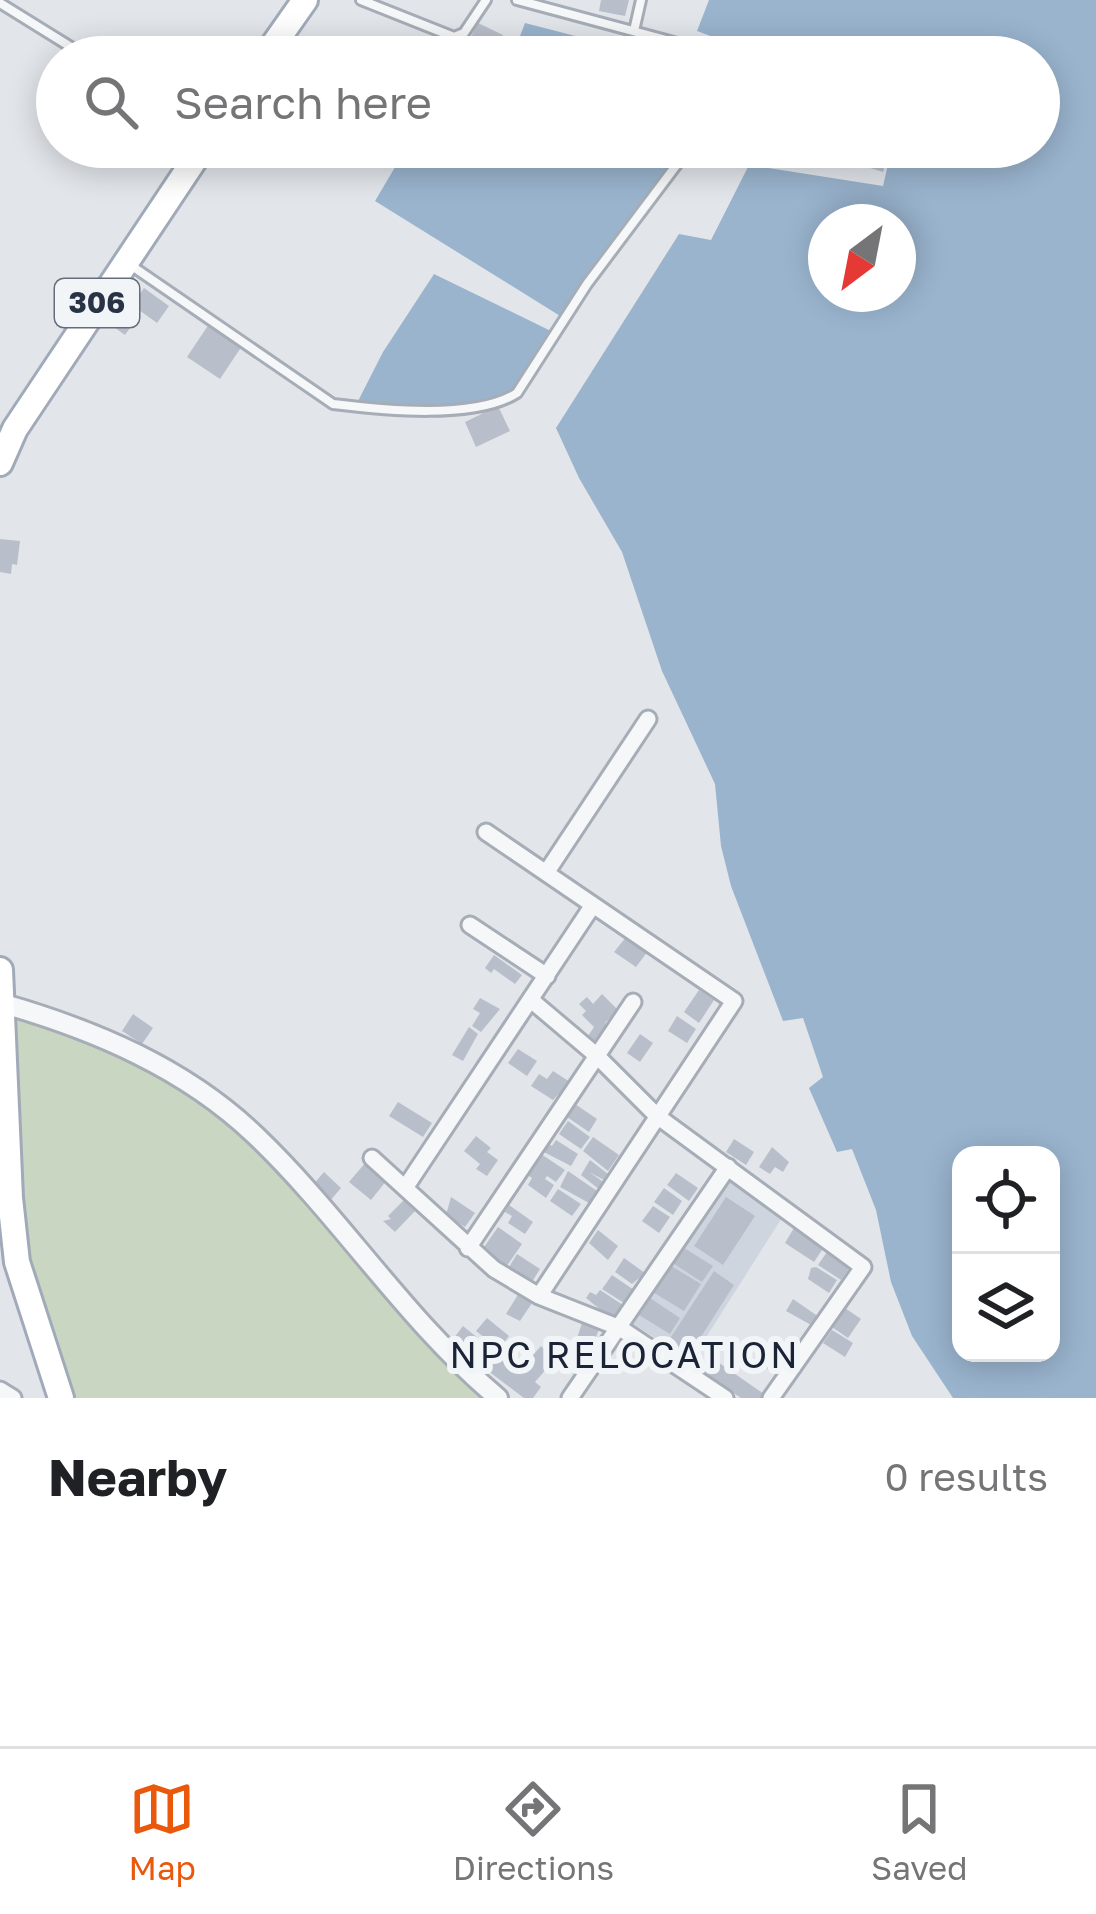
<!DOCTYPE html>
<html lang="en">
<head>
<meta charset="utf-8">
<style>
  body { margin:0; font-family:"Golos Text",sans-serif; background:#f2f2f2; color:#202124 }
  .controls { position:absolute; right:36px; bottom:36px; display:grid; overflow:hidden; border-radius:24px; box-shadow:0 6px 30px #0003 }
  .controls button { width:108px; height:108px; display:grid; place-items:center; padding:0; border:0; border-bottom:3px solid #e0e0e0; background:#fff; color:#202124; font:60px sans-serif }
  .compass { position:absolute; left:808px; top:204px; width:108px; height:108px; border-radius:50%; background:#fff; box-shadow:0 6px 30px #0003; rotate:212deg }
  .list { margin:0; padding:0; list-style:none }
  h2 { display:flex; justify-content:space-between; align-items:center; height:156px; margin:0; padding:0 48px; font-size:51px }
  h2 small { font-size:39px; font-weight:400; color:#757577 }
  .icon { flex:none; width:66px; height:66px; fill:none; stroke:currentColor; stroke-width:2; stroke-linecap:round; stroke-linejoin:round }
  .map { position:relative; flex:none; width:1096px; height:1398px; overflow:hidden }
  .search { position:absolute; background:#fff; box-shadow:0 6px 30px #0003; left:36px; right:36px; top:36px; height:132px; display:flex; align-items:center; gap:30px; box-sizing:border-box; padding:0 42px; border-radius:66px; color:#757577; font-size:45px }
  .sheet { height:348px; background:#fff }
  nav { display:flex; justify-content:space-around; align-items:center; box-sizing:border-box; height:168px; border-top:3px solid #e0e0e0; background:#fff; font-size:33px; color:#757577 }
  nav a { display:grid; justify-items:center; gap:6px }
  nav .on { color:#ea580c }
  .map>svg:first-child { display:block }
  .built { fill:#cfd5de }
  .green { fill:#c8d6c2 }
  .water { fill:#9ab4ce; fill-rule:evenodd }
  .building { fill:#b8bfca }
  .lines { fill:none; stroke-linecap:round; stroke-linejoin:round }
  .service-casing { stroke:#a6adb6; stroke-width:14 }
  .minor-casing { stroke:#a6adb6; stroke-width:21 }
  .tertiary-casing { stroke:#a6adb6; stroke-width:24 }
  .primary-casing { stroke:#a0aab8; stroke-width:30 }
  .service { stroke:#f5f7f9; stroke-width:8 }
  .minor { stroke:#f5f7f9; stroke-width:15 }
  .tertiary { stroke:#f5f7f9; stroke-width:18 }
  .primary { stroke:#fff; stroke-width:24 }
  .labels { text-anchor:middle; stroke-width:12; stroke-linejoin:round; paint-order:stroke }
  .shield { fill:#f2f5f8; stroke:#656d7b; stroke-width:3 }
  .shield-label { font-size:30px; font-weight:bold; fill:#283345 }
  .neighbourhood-label { font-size:36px; letter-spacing:3px; fill:#1a2436; stroke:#f2f5f8 }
</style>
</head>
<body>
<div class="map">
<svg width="1096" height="1398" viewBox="0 0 1096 1398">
  <rect width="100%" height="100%" fill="#e2e6eb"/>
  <path class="built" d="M726,1176L785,1213L691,1361L632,1323Z"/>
  <path class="green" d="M4,1004L76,1025L253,1133L498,1398H61L17,1262Z"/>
  <path class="water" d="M709,0H1096V1398H953L912,1336L891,1282L876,1210L852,1149L837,1152L809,1088L823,1077L803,1018L783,1021L731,886L721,846L715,784L662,671L622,552L579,478L556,428L679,234L711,240L749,165L883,186L892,147H1039V57H767L697,31ZM898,222V294H826V222ZM1051,1155V1353H961V1155Z
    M525,23L657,57H512Z
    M407,147H468L476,151L478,147H690L565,319L375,201Z
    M434,274L555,333L517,393L474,408L355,407L383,352Z"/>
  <path class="building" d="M601,0H629L625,16L599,11Z
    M478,23L503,35L492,57L466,47Z
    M863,147L889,151L883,172L858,164Z
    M144,288L169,306L157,323L132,305Z
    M121,301L139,315L125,335L107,322Z
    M209,324L242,346L220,379L187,357Z
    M498,406L510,431L476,447L465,422Z
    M0,539L20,541L17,565L12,564L11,574L0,572Z
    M627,936L648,951L636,967L614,952Z
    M494,955L522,975L515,984L494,969L491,973L485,968Z
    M699,990L714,1000L699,1023L684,1012Z
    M602,994L618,1010L605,1023L610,1027L597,1047L586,1039L594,1027L582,1015L586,1011L579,1004L587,997L593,1004Z
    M480,998L500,1009L481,1032L472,1026L480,1013L473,1009Z
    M133,1014L153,1028L142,1044L122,1031Z
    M677,1016L696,1029L687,1043L668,1031Z
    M469,1027L478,1034L463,1061L452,1055Z
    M640,1034L653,1043L640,1062L627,1053Z
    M518,1049L537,1061L527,1076L508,1063Z
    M553,1071L570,1082L553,1100L531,1086L539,1074L547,1079Z
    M398,1102L432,1123L423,1137L389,1116Z
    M575,1104L597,1119L589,1132L567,1117Z
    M568,1121L590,1137L581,1149L559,1134Z
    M476,1136L491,1148L487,1152L498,1160L487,1176L476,1169L480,1164L464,1151Z
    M593,1137L619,1155L608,1171L583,1151Z
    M734,1139L754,1152L746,1165L726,1152Z
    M556,1140L578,1154L571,1166L540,1150L545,1142L552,1146Z
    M772,1147L789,1162L783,1172L775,1167L770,1174L759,1167Z
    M538,1152L565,1170L556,1182L547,1176L545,1179L554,1185L546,1198L528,1185L532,1178L525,1173Z
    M590,1160L608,1174L604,1180L589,1172L605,1183L600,1190L581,1175Z
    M366,1162L387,1180L371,1200L349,1182Z
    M568,1171L597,1191L589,1203L560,1187Z
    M324,1172L341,1188L329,1202L312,1186Z
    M676,1173L698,1188L689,1201L667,1185Z
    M664,1188L682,1201L673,1215L654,1202Z
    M558,1189L581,1204L572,1216L550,1201Z
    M451,1197L475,1213L465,1227L446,1215Z
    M726,1197L755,1216L723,1265L694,1246Z
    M404,1200L415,1211L395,1232L383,1221L391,1219L388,1216Z
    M509,1205L533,1222L525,1234L508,1223L512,1216L505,1212Z
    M653,1206L670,1217L659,1233L642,1221Z
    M498,1227L522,1244L506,1267L482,1250Z
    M794,1228L824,1247L814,1262L785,1243Z
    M598,1230L618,1246L608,1260L589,1243Z
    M681,1246L713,1266L702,1282L671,1262Z
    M829,1249L852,1264L841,1280L818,1265Z
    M517,1254L540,1269L532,1282L509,1267Z
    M624,1258L645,1273L632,1284L615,1272Z
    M668,1264L701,1284L684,1311L651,1291Z
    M816,1267L837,1280L829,1293L808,1279L811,1268Z
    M714,1271L734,1285L690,1354L669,1340Z
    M612,1275L634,1290L624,1303L602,1289Z
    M600,1290L623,1305L613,1320L586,1298L590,1292L596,1295Z
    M519,1293L534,1300L520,1321L506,1314Z
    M650,1298L680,1318L670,1334L639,1315Z
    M793,1299L819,1317L813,1326L786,1311Z
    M842,1306L861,1319L848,1338L829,1325Z
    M487,1318L509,1336L499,1349L476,1331Z
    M582,1323L599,1329L591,1351L575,1344Z
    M463,1326L519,1371L541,1346L555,1359L535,1382L541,1387L533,1398H524L487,1370L490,1366L454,1338Z
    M832,1330L853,1343L845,1357L823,1343Z
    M762,1347L787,1364L778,1376L754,1359Z
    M712,1358L764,1394L761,1398H741L703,1372Z"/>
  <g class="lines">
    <defs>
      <path id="service" d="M361,0L454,37L464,33L486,0
        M517,0L711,52L717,57
        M0,3L87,57
        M634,31L641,0
        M129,264L333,404C382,410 475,420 517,393L587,284L690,147"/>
      <path id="minor" d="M486,832L734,1001L539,1296
        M546,873L648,719
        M470,925L547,976
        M531,1000L596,1055L657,1116L863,1267L771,1398
        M372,1158L494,1269L539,1296L620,1328L725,1398
        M405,1188L593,905
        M468,1248L633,1002
        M0,1390L13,1398
        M570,1398L728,1167"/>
      <path id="tertiary" d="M4,1004C94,1030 185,1068 255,1135C341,1217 406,1321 498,1398"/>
      <path id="primary" d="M265,57L305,0
        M0,463L15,429L203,147
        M0,970L10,1198L17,1262L61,1398"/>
    </defs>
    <use href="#service" class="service-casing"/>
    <use href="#minor" class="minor-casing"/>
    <use href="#tertiary" class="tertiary-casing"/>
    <use href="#primary" class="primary-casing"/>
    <use href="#service" class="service"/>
    <use href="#minor" class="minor"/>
    <use href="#tertiary" class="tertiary"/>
    <use href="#primary" class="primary"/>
  </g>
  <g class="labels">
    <rect class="shield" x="55" y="279" width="84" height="48" rx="9"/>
    <g class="shield-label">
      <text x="97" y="313">306</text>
    </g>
    <g class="neighbourhood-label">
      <text x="625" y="1368">NPC RELOCATION</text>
    </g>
  </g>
</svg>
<div class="controls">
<button><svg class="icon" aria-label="locate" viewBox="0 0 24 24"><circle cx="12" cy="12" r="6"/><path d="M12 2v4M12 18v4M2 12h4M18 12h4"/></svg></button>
<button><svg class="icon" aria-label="layers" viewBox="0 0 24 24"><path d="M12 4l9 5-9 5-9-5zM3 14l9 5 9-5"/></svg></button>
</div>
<svg class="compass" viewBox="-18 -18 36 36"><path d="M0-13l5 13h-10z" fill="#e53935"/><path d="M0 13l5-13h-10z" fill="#757577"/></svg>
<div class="search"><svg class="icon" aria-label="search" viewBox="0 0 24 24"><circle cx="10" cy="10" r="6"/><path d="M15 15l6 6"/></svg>Search here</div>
</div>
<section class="sheet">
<h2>Nearby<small>0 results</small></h2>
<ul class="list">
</ul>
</section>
<nav>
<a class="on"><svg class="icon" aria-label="map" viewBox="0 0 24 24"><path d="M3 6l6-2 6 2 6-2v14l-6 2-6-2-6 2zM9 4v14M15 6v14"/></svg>Map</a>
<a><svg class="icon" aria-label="directions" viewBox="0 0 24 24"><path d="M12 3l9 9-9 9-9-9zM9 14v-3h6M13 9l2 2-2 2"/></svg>Directions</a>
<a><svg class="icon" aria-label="saved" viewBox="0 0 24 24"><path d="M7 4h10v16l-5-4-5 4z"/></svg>Saved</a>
</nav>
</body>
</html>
